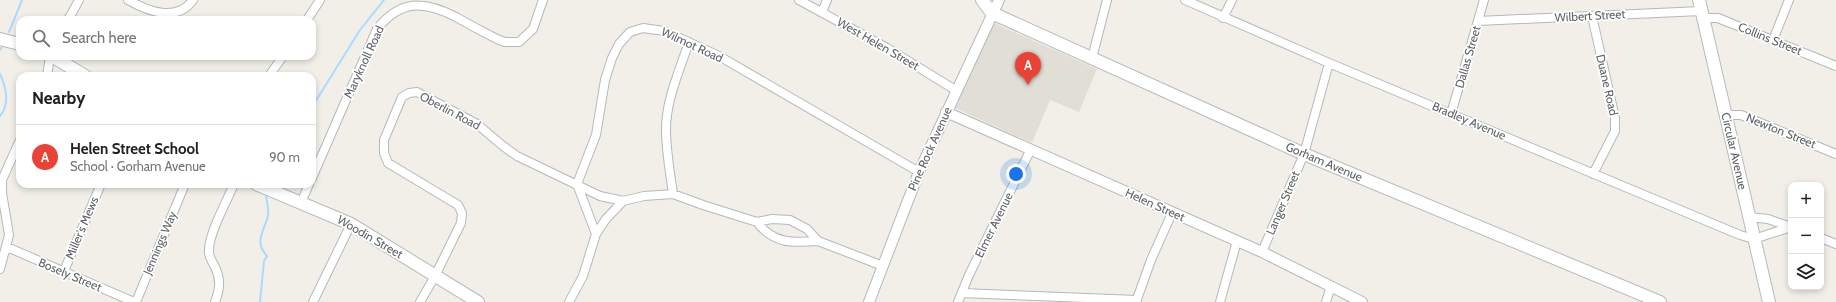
<!DOCTYPE html>
<html lang="en">
<head>
<meta charset="utf-8">
<style>
  body { margin:0; font-family:Cabin,sans-serif; background:#f2f2f2; color:#202124 }
  .controls { position:absolute; right:12px; bottom:12px; display:grid; overflow:hidden; border-radius:8px; box-shadow:0 2px 6px #0003 }
  .controls button { width:36px; height:36px; display:grid; place-items:center; padding:0; border:0; border-bottom:1px solid #e0e0e0; background:#fff; color:#202124; font:20px sans-serif }
  .you { position:absolute; left:1016px; top:174px; width:14px; height:14px; margin:-10px; border:3px solid #fff; border-radius:50%; background:#1a73e8; box-shadow:0 0 0 6px #1a73e833 }
  .badge { display:grid; place-items:center; width:26px; height:26px; border-radius:50%; background:#ea4335; color:#fff; font-size:13px; font-weight:700 }
  .pin { position:absolute; translate:-50% -33px; filter:drop-shadow(0 1px 2px #0008) }
  .pin::after { content:''; position:absolute; top:21px; width:14px; height:12px; background:inherit; clip-path:polygon(0 0,100% 0,50% 100%) }
  .list { margin:0; padding:0; list-style:none }
  h2 { display:flex; justify-content:space-between; align-items:center; height:52px; margin:0; padding:0 16px; font-size:17px }
  h2 small { font-size:13px; font-weight:400; color:#757577 }
  .list li { display:grid; grid-template-columns:26px 1fr auto; gap:12px; align-items:center; box-sizing:border-box; height:64px; padding:0 16px; border-top:1px solid #e0e0e0 }
  .list b { display:block; font-size:15px; white-space:nowrap }
  .list p { margin:0; font-size:13px; white-space:nowrap; color:#757577 }
  .list em { font-size:13px; font-style:normal; color:#757577 }
  .icon { flex:none; width:22px; height:22px; fill:none; stroke:currentColor; stroke-width:2; stroke-linecap:round; stroke-linejoin:round }
  .map { position:relative; flex:none; width:1836px; height:302px; overflow:hidden }
  .search { position:absolute; background:#fff; box-shadow:0 2px 6px #0003; left:16px; top:16px; width:300px; height:44px; display:flex; align-items:center; gap:10px; box-sizing:border-box; padding:0 14px; border-radius:12px; color:#757577; font-size:15px }
  .panel { position:absolute; background:#fff; box-shadow:0 2px 6px #0003; left:16px; top:72px; width:300px; height:116px; border-radius:12px }
  .map>svg:first-child { display:block }
  .education { fill:#e1ded6 }
  .lines { fill:none; stroke-linecap:round; stroke-linejoin:round }
  .stream { stroke:#aadaff; stroke-width:2 }
  .minor-casing { stroke:#b5b8bc; stroke-width:10 }
  .tertiary-casing { stroke:#b5b8bc; stroke-width:12 }
  .secondary-casing { stroke:#b6babf; stroke-width:14 }
  .minor { stroke:#fff; stroke-width:8 }
  .tertiary { stroke:#fff; stroke-width:10 }
  .secondary { stroke:#fff; stroke-width:12 }
  .labels { text-anchor:middle; stroke-width:3.5; stroke-linejoin:round; paint-order:stroke }
  .street-label { font-size:12px; fill:#5f6368; stroke:#fff }
</style>
</head>
<body>
<div class="map">
<svg width="1836" height="302" viewBox="0 0 1836 302">
  <rect width="100%" height="100%" fill="#f1efe8"/>
  <path class="education" d="M994,23L1097,69L1079,112L1050,100L1032,143L955,108Z"/>
  <g class="lines">
    <path class="stream" d="M9,32L22,0
      M0,50L2,47
      M0,74C6,87 10,104 0,116
      M312,107L360,30L384,0
      M260,302L264,261L267,256C253,241 265,231 268,215C269,209 267,202 266,196"/>
    <defs>
      <path id="minor" d="M128,0C148,11 176,23 193,0
        M799,0L887,48L957,91
        M1185,0L1329,63L1740,235L1754,239L1791,227
        M822,12L827,0
        M1592,16L1615,118V131L1593,174
        M1223,18L1232,0
        M1703,18H1718L1836,66
        M68,20L79,0
        M307,20L320,0
        M1478,21L1701,11
        M1773,40L1789,0
        M1092,58L1107,0
        M47,76L50,56
        M269,76L283,56
        M1451,114L1484,0
        M1725,115H1741L1836,154
        M312,178L377,29C400,0 423,0 456,17C470,25 483,32 497,39L505,42H519L533,29L543,0
        M673,194C670,172 666,151 666,129C666,100 680,69 689,42
        M301,203L309,184
        M1749,217L1768,219L1791,227
        M757,222C773,244 793,243 818,241
        M596,234L577,184L596,135L605,80L612,58L619,44L630,32L643,28L664,31L719,56L919,172
        M1821,238L1836,244
        M7,247L134,302
        M1262,252L1304,154L1329,63
        M0,269L9,235L2,193V180L20,140
        M64,271L101,184
        M962,293L1137,300
        M136,302L185,184
        M215,302C220,289 221,279 215,267C212,260 208,257 209,250C209,233 227,201 234,184
        M313,302L351,224
        M420,302L435,276L461,223L462,213L458,205L388,163L384,153V140L402,97L409,93L417,92L477,124L503,146L517,156L600,196L623,201L644,196L673,194L703,205L757,222L772,219L790,220L807,229L818,241L883,266
        M569,302L583,276L596,234L606,219L623,201
        M958,302L969,275L1031,149
        M1136,302L1151,260L1172,213
        M1220,302L1237,241
        M1326,302L1331,286"/>
      <path id="tertiary" d="M946,112L1262,252L1362,302
        M869,302L919,172L999,0"/>
      <path id="secondary" d="M982,0L992,13L1304,154L1660,302
        M1699,0L1769,302
        M0,39L20,44
        M52,56L85,76
        M256,184L351,224L478,302"/>
    </defs>
    <use href="#minor" class="minor-casing"/>
    <use href="#tertiary" class="tertiary-casing"/>
    <use href="#secondary" class="secondary-casing"/>
    <use href="#minor" class="minor"/>
    <use href="#tertiary" class="tertiary"/>
    <use href="#secondary" class="secondary"/>
  </g>
  <g class="labels">
    <g class="street-label">
      <text transform="translate(1590 16) rotate(-3)" y="4">Wilbert Street</text>
      <text transform="translate(1770 39) rotate(22)" y="4">Collins Street</text>
      <text transform="translate(878 44) rotate(30)" y="4">West Helen Street</text>
      <text transform="translate(692 45) rotate(25)" y="4">Wilmot Road</text>
      <text transform="translate(1468 57) rotate(-74)" y="4">Dallas Street</text>
      <text transform="translate(364 62) rotate(-65)" y="4">Maryknoll Road</text>
      <text transform="translate(1607 85) rotate(77)" y="4">Duane Road</text>
      <text transform="translate(450 111) rotate(28)" y="4">Oberlin Road</text>
      <text transform="translate(1469 121) rotate(23)" y="4">Bradley Avenue</text>
      <text transform="translate(1781 131) rotate(22)" y="4">Newton Street</text>
      <text transform="translate(930 149) rotate(-66)" y="4">Pine Rock Avenue</text>
      <text transform="translate(1734 151) rotate(77)" y="4">Circular Avenue</text>
      <text transform="translate(1324 162) rotate(23)" y="4">Gorham Avenue</text>
      <text transform="translate(1283 203) rotate(-67)" y="4">Langer Street</text>
      <text transform="translate(1155 205) rotate(24)" y="4">Helen Street</text>
      <text transform="translate(994 225) rotate(-64)" y="4">Elmer Avenue</text>
      <text transform="translate(82 228) rotate(-67)" y="4">Miller's Mews</text>
      <text transform="translate(370 237) rotate(30)" y="4">Woodin Street</text>
      <text transform="translate(160 243) rotate(-67)" y="4">Jennings Way</text>
      <text transform="translate(70 275) rotate(23)" y="4">Bosely Street</text>
    </g>
  </g>
</svg>
<div class="controls">
<button>+</button>
<button>−</button>
<button><svg class="icon" aria-label="layers" viewBox="0 0 24 24"><path d="M12 4l9 5-9 5-9-5zM3 14l9 5 9-5"/></svg></button>
</div>
<div class="you"></div>
<div class="pin badge" style="left:1028px;top:85px">A</div>
<div class="search"><svg class="icon" aria-label="search" viewBox="0 0 24 24"><circle cx="10" cy="10" r="6"/><path d="M15 15l6 6"/></svg>Search here</div>
<section class="panel">
<h2>Nearby<small></small></h2>
<ul class="list">
<li><span class="badge">A</span><div><b>Helen Street School</b><p>School · Gorham Avenue</p></div><em>90 m</em></li>
</ul>
</section>
</div>
</body>
</html>
